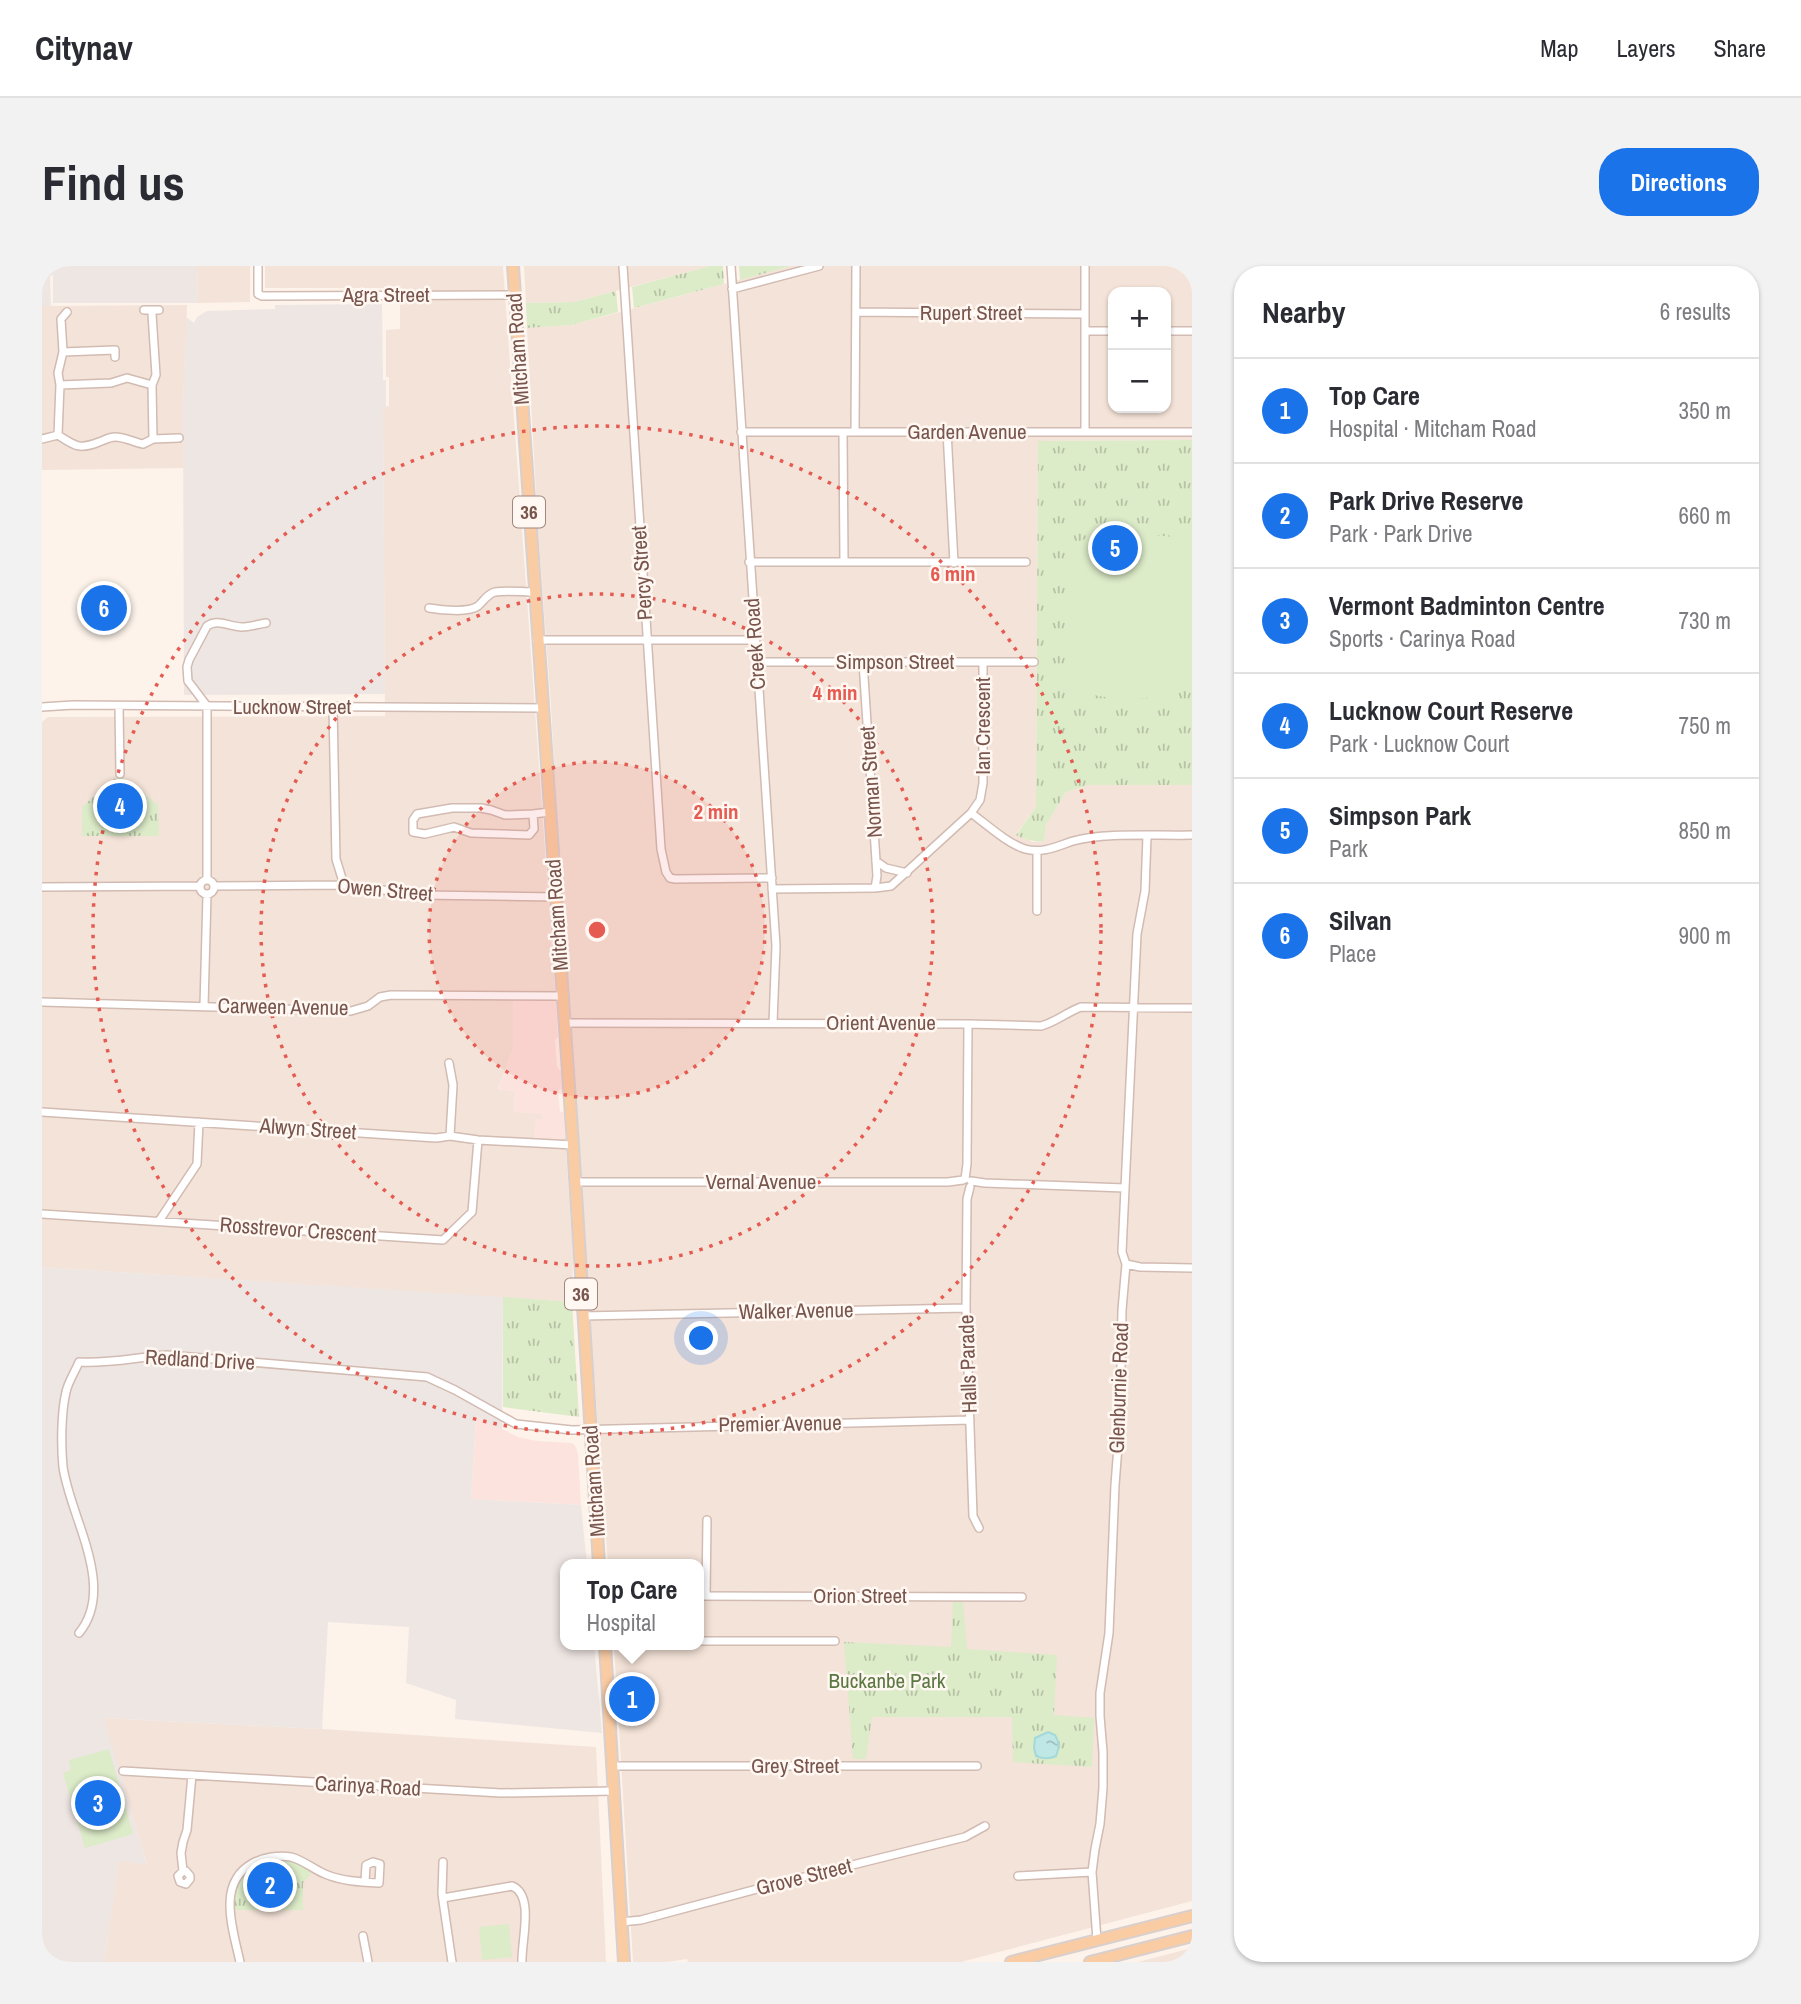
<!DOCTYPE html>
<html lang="en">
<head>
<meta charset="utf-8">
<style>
  body { margin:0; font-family:"Archivo Narrow",sans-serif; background:#f2f2f3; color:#2b2b33 }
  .controls { position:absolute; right:21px; top:21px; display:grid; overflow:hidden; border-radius:14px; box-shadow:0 2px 5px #0004 }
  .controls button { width:63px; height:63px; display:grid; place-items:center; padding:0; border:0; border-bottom:2px solid #e1e1e2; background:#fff; color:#2b2b33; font:35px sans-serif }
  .you { position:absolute; left:660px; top:1073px; width:24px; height:24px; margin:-18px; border:5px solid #fff; border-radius:50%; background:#1a73e8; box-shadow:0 0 0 10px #1a73e833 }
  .badge { display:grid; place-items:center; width:46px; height:46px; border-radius:50%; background:#1a73e8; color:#fff; font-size:23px; font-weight:700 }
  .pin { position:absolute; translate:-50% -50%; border:4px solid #fff; box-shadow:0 2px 7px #0006 }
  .popup { position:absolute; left:518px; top:1293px; width:144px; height:91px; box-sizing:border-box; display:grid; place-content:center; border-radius:14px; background:#fff; filter:drop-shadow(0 2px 5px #0005); font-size:23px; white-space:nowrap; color:#7c7c81 }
  .popup b { font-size:26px; color:#2b2b33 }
  .popup::after { content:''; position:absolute; left:50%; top:100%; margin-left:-14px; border:14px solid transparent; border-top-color:#fff }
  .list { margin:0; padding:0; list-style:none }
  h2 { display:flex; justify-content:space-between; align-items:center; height:91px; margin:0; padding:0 28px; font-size:30px }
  h2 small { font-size:23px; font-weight:400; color:#7c7c81 }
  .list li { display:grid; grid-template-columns:46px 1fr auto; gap:21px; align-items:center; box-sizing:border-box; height:105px; padding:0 28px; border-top:2px solid #e1e1e2 }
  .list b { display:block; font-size:26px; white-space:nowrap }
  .list p { margin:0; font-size:23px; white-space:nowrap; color:#7c7c81 }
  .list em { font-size:23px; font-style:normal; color:#7c7c81 }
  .map { position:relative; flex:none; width:1150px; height:1696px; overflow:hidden; border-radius:28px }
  header { display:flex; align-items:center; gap:42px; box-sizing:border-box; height:98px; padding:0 35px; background:#fff; border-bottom:2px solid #e1e1e2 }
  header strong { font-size:33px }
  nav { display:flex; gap:38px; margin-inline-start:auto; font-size:24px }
  .intro { display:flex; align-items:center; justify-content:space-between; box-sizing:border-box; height:168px; padding:0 42px }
  h1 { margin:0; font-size:49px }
  .button { padding:18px 32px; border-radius:28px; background:#1a73e8; color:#fff; font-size:24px; font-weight:700 }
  main { display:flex; gap:42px; padding:0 42px }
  aside { flex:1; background:#fff; border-radius:28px; box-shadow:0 2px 5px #0004 }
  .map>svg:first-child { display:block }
  .residential { fill:#f4e3d8; fill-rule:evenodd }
  .commercial { fill:#fde3de }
  .industrial { fill:#eee6e3 }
  .grass { fill:url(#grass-tufts) }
  .pitch { fill:#dcebc8 }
  .water { fill:url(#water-ripples); stroke:#a4d9d9; stroke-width:2 }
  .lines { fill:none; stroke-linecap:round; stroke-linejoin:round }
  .street-casing { stroke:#d2bbb2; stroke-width:10 }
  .primary-casing { stroke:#d9cfcd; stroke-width:14 }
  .street { stroke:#fff; stroke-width:7 }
  .primary { stroke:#facca4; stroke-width:10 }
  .ring { fill:none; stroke:#e55a51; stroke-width:3.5; stroke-dasharray:3.5 7 }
  .labels { text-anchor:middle; stroke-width:5; stroke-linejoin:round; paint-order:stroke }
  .shield { fill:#fff7f1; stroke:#a0867e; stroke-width:2 }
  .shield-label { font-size:19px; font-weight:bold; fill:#78554d }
  .street-label { font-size:21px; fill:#78554d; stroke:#fff7f1 }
  .park-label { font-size:21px; fill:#5a7841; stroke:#fff7f1 }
  .centre { fill:#e55a51; stroke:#fff7f1; stroke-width:3.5 }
  .ring-label { font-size:21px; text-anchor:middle; font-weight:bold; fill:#e55a51; stroke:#fff7f1; stroke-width:5; stroke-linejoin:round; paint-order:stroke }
</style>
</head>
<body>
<header>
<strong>Citynav</strong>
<nav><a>Map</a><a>Layers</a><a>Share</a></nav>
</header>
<div class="intro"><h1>Find us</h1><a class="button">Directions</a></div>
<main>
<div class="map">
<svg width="1150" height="1696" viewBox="0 0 1150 1696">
  <defs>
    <pattern id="grass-tufts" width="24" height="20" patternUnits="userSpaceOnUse" patternTransform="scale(1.75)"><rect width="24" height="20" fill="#dcebc8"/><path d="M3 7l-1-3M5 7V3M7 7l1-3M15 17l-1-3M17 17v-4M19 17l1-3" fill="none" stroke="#b7c1a5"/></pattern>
    <pattern id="water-ripples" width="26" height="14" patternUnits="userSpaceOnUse" patternTransform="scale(1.75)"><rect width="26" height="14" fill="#bee7e6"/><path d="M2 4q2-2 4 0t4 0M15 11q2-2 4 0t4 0" fill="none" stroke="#9fbebd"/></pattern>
  </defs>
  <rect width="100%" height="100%" fill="#fdf3ea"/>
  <path class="residential" d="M155,0H208V36L156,37Z
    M223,0H461L514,736L512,734L471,733V784L456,823L473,825L472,846L500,847V854L522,872L523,870L531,992L530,1036L0,1001V456L6,451L343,450L341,141L347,140V111H344V64L358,63V22H223Z
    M482,0H668L532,36L484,37Z
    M749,0H1150V174L996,175L994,541L974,568L991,576L1002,575L1004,559L1024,526L1047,519H1150V1635L919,1696H646L645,1693L625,1696H591L572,1379H656V1298H566L547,1041L521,658L509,440L496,264L485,62L530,59ZM1071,26H1124V142H1071Z
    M145,39L141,140L142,202L0,204V40Z
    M61,1452L280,1463L554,1481L564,1696H62L77,1594L105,1598Z
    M1150,1682V1696H1096Z"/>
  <path class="commercial" d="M471,733H509L514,736L516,771L513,774L515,801L520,806L521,824L518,823L516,825L518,845L522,847L523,870L518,875L492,874L493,855L494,853H500V848L472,846L473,825L456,824L471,784Z
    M434,1150L476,1171L495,1175L530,1177L533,1179L536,1188L539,1239L429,1233Z"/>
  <path class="industrial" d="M0,0H155L156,37H11V9L8,10L9,40H0Z
    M340,38L341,114H344V141H341L343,428L142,429L141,140L144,51L152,57L155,51L165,45L233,43V39Z
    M0,1001L461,1031L460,1164L434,1150L429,1233L539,1239L545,1298H524V1379H552L560,1467L413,1453L414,1434L364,1417L367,1361L286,1356L280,1463L62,1452L105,1599L77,1595L62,1696H0Z"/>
  <path class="grass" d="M668,0H681L682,18L592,42L590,21Z
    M697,0H749L698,14Z
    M574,25L576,46L530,59L485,62L484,37L532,36Z
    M1150,174V519H1047L1024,526L1004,559L1002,575C991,576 984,574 974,569L994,541L996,175Z
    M74,511H81L116,539L117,570H40V541Z
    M461,1031L530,1036L537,1151L461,1141Z
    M911,1336H921L925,1383L1015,1389L1012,1449L1052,1452L1050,1501L971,1496L970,1451H830L824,1493H811L802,1376L909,1381Z
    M223,1594L249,1595L270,1606L261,1617V1644H192C195,1616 196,1608 223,1594Z"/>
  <path class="pitch" d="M1079,269L1123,270L1150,274V416C1146,420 1143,424 1138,426C1116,434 1046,438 1032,418L1029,395L1030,287C1042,260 1061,279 1079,269Z
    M67,1483L91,1568L43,1582L21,1507L29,1504L27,1494Z
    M467,1658L470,1691L440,1694L437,1661Z"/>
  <path class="water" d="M1006,1466L1013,1469C1018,1477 1017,1482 1014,1490C1008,1493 1001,1493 994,1490L992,1482L993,1472Z"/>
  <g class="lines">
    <defs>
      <path id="street" d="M216,0V28L220,30L473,29
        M581,0L619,583L624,606L628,612L633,613L730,612
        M689,0L734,680L731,757
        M690,23L777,0
        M102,44H117
        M814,46L1043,48
        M110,48L114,109L110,119
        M1044,65H1071
        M1124,65H1150
        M21,86L73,84V91
        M905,165L912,297
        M1043,165V0
        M699,166H1150
        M801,166L802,295
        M813,166L814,0
        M16,169L18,119L16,107L21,86L19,53L25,46
        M0,173L16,169C33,180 37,184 57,176C63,174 67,171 73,171C83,171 91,176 101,178L111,173L110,119L85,112L69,117L18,119
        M111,173L137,172
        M707,296H984
        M387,342C399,344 427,347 436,340C442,335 445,328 453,326C465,324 480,326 492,326
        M495,374H713
        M715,396H992
        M821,396L835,610L833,622
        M77,440L78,508
        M0,441L31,439L501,442
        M291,441L294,593L302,619
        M929,547C944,558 966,578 983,583C1000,588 1016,580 1031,575C1062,566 1116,570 1150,569
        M491,548L463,549L449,544L439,542H410L375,548L371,554V566L383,568L412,561L429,567L487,569L492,563L491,548L508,546
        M995,585V645
        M834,595L844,602L865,607
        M158 621a7 7 0 1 1 14 0a7 7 0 1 1-14 0Z
        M165,614V440L146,415L145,401L147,394L165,360C176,352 187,361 200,361C208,361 216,358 224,357
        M172,620L302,619L380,629L513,631
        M0,621L158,620
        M730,623L833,622L849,620L929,547L938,534L941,517V396
        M0,736L309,745L326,740L338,731L349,729L521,730
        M162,740L165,629
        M523,757L926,758L999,760C1014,756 1025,746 1039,741L1150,742
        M407,797L411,819L408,870
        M0,846L394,872L408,870L436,874L531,879
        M923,913L925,898L926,758
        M929,915L943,917L1083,922
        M533,916H906L921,914
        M928,921L925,933L924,1042L931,1250L937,1262
        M0,948L401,974L430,946L436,874
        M117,955L155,898L157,856
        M1084,998L1098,1001L1150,1002
        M541,1050L924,1042
        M664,1329L665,1254
        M656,1330L980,1331
        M37,1367C75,1321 28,1251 21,1201C19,1180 19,1147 24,1126C26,1116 33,1106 37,1096C67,1098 95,1091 125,1089L385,1111L413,1124L474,1158L530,1164L928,1154
        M656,1375H793
        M570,1500H935
        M81,1505L459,1527L572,1525
        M401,1596L400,1628L410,1696
        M141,1605H144L148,1610V1613L144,1618L138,1616L136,1610L141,1605L139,1587L141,1576L145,1564L150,1509
        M976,1610L1050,1606
        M401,1632L470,1620C493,1629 479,1676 480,1696
        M579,1656L599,1654L730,1619L923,1571L943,1560
        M321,1670L326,1696
        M1055,1674L1050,1606L1053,1583L1058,1558L1061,1522V1486L1058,1450V1427L1067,1367L1073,1219L1078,1155L1080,1044L1084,998L1080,986L1095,668L1103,625L1105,570
        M198,1696C191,1663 174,1617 211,1597C222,1591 237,1589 249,1591C261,1594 271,1603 283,1608C299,1615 319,1616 337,1617L338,1598L331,1596L324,1599L323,1616"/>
      <path id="primary" d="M471,0L531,879L557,1298
        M563,1379L582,1696
        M969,1696L1150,1650
        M1048,1696L1150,1670"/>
    </defs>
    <use href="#street" class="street-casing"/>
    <use href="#primary" class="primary-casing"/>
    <use href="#street" class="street"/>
    <use href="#primary" class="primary"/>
  </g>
  <circle cx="555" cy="664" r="168" fill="#e55a51" fill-opacity=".12"/>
  <g class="ring">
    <circle cx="555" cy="664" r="168"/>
    <circle cx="555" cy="664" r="336"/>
    <circle cx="555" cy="664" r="504"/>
  </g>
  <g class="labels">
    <g class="shield">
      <rect x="471" y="230.5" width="32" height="31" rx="5"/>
      <rect x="523" y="1012.5" width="32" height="31" rx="5"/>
    </g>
    <g class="shield-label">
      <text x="487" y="253">36</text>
      <text x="539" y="1035">36</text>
    </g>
    <g class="street-label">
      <text x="344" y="36">Agra Street</text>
      <text x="929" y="54">Rupert Street</text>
      <text transform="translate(476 83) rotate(-94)" y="7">Mitcham Road</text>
      <text x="925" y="173">Garden Avenue</text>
      <text transform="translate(600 307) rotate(-94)" y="7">Percy Street</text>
      <text transform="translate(713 378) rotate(-94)" y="7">Creek Road</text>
      <text x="853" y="403">Simpson Street</text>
      <text x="250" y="448">Lucknow Street</text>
      <text transform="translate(941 460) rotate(-90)" y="7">Ian Crescent</text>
      <text transform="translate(829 516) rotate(-94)" y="7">Norman Street</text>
      <text transform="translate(343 624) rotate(5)" y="7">Owen Street</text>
      <text transform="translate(515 649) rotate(-94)" y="7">Mitcham Road</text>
      <text transform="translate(241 741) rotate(1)" y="7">Carween Avenue</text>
      <text x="839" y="764">Orient Avenue</text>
      <text transform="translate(266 863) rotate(4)" y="7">Alwyn Street</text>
      <text x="719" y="923">Vernal Avenue</text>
      <text transform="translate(256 964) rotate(4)" y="7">Rosstrevor Crescent</text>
      <text transform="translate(754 1045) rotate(-1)" y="7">Walker Avenue</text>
      <text transform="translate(158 1094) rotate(3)" y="7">Redland Drive</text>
      <text transform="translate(926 1098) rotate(-92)" y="7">Halls Parade</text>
      <text transform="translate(1077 1122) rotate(-88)" y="7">Glenburnie Road</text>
      <text transform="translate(738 1158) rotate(-1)" y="7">Premier Avenue</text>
      <text transform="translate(552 1215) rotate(-94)" y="7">Mitcham Road</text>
      <text x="818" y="1337">Orion Street</text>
      <text x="753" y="1507">Grey Street</text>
      <text transform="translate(326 1520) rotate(3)" y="7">Carinya Road</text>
      <text transform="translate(762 1611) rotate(-14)" y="7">Grove Street</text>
    </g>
    <g class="park-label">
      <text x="845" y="1422">Buckanbe Park</text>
    </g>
  </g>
  <circle cx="555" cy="664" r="10" class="centre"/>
  <g class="ring-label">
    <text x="911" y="315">6 min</text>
    <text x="793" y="434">4 min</text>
    <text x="674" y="553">2 min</text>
  </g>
</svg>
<div class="controls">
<button>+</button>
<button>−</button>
</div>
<div class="you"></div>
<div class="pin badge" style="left:590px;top:1433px">1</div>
<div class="popup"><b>Top Care</b>Hospital</div>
<div class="pin badge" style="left:228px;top:1619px">2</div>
<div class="pin badge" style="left:56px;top:1537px">3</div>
<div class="pin badge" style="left:78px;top:540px">4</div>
<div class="pin badge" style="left:1073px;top:282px">5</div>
<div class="pin badge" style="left:62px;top:342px">6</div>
</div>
<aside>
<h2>Nearby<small>6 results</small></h2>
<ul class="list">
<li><span class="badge">1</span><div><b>Top Care</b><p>Hospital · Mitcham Road</p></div><em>350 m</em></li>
<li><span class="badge">2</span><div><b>Park Drive Reserve</b><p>Park · Park Drive</p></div><em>660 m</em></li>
<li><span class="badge">3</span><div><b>Vermont Badminton Centre</b><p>Sports · Carinya Road</p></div><em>730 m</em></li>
<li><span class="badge">4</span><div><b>Lucknow Court Reserve</b><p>Park · Lucknow Court</p></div><em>750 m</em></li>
<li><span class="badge">5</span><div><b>Simpson Park</b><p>Park</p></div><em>850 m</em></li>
<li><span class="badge">6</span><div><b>Silvan</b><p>Place</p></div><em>900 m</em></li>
</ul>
</aside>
</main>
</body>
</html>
